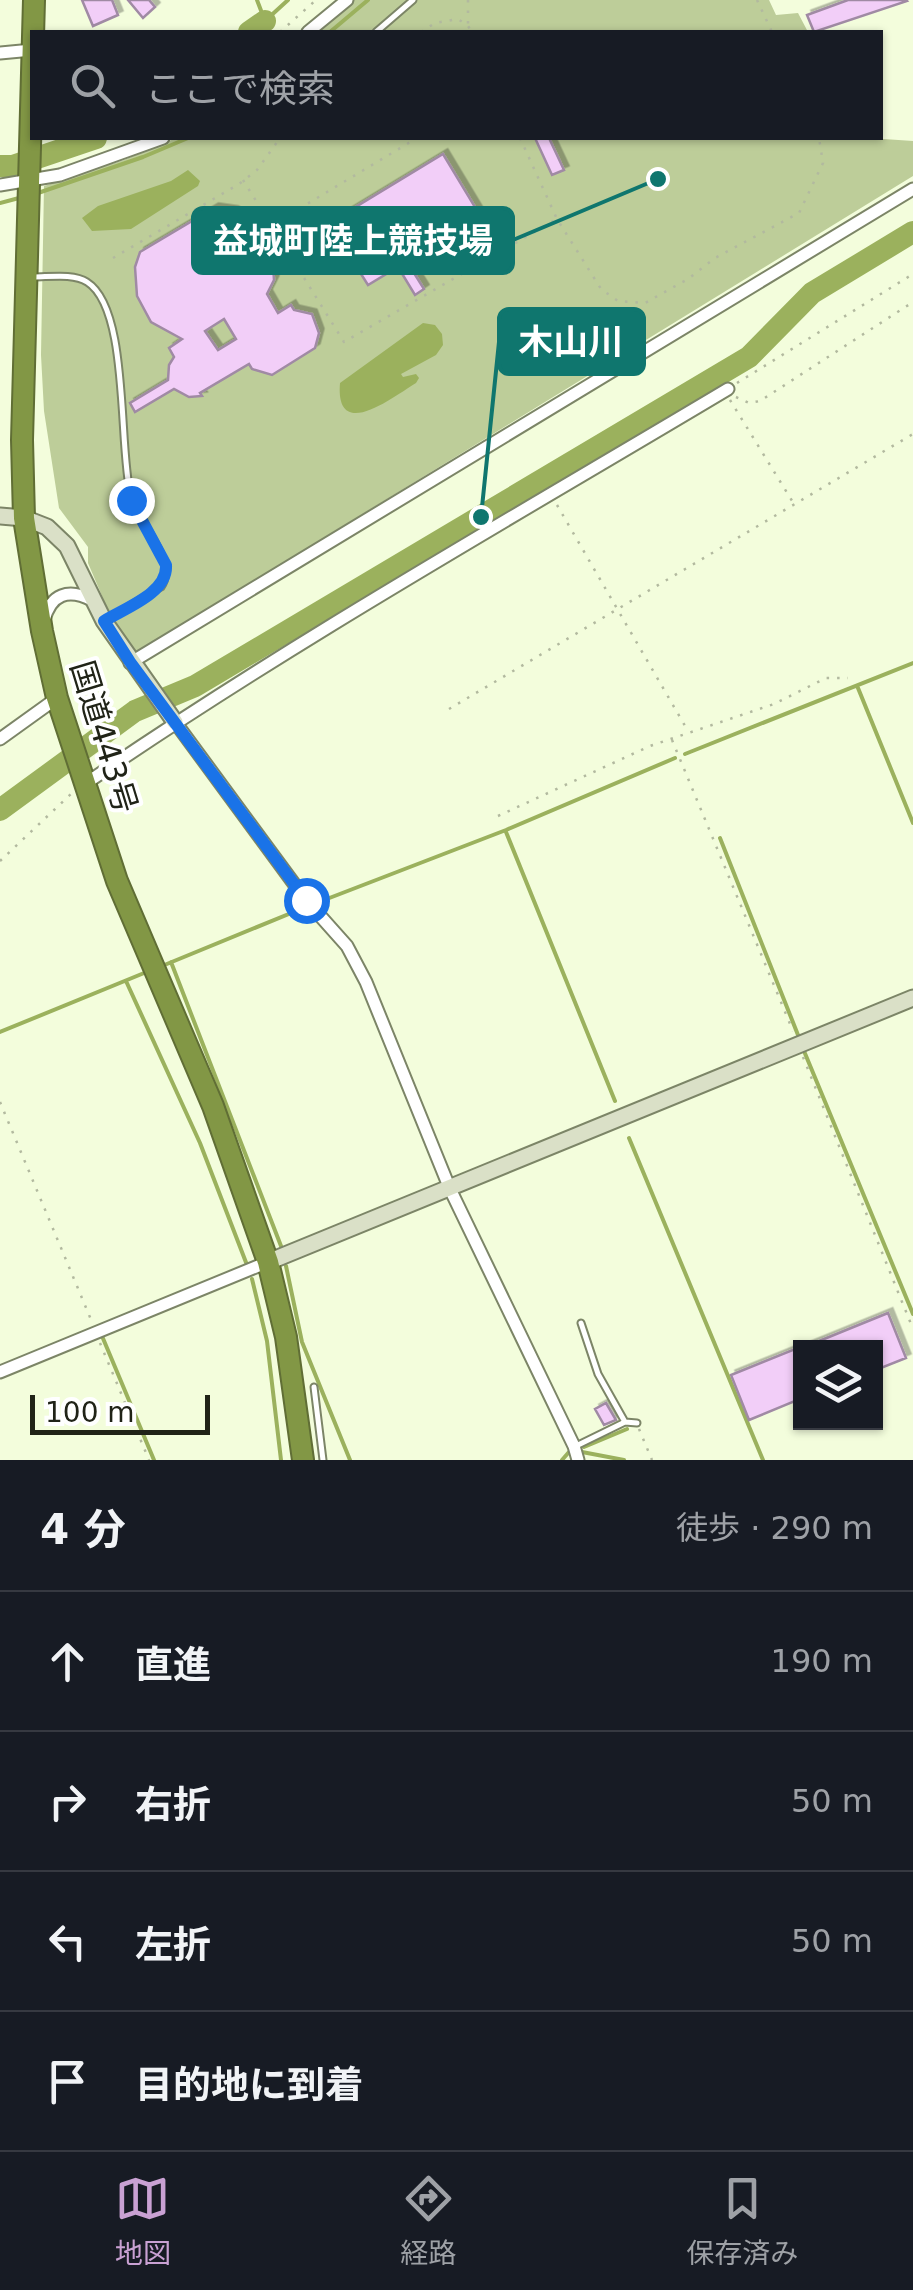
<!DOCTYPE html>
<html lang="ja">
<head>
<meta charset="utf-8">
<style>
  body { margin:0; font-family:"DejaVu Sans","Noto Sans JP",sans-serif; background:#20242c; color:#f1f3f6 }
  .controls { position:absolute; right:30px; bottom:30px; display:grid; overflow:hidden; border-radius:0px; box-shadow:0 2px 8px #0004 }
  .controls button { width:90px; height:90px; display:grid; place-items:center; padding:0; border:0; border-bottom:2px solid #363941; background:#171b24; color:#f1f3f6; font:50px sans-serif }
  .scale { position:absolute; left:30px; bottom:25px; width:180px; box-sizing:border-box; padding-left:10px; border:5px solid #202317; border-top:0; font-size:28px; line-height:35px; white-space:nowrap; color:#202317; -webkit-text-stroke:8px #fff; paint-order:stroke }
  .stop { position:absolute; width:30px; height:30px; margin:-22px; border:8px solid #1a73e8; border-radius:50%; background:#fff }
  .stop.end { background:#1a73e8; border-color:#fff; box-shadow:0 2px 10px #0008 }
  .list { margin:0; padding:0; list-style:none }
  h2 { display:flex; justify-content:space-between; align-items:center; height:130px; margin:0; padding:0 40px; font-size:42px }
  h2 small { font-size:32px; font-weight:400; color:#9ea1a6 }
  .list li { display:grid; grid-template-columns:65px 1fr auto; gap:30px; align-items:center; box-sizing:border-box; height:140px; padding:0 40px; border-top:2px solid #363941 }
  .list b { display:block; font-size:38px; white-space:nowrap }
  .list em { font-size:32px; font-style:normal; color:#9ea1a6 }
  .icon { flex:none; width:55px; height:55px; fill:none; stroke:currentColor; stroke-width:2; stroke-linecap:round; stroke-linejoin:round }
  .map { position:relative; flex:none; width:913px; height:1460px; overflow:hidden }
  .search { position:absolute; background:#171b24; box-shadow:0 2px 8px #0004; left:30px; right:30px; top:30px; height:110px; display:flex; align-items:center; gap:25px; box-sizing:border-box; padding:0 35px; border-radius:0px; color:#9ea1a6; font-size:38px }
  .sheet { height:690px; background:#171b24 }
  nav { display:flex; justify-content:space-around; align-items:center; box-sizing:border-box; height:140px; border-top:2px solid #363941; background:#171b24; font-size:28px; color:#9ea1a6 }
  nav a { display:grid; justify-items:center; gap:5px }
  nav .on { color:#c9a1d3 }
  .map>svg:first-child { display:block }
  .green { fill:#bdcd99 }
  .water { fill:#9bb15d }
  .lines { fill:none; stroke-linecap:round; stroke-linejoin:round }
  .stream { stroke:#9bb15d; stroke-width:4 }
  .river { stroke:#9bb15d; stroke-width:22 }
  .building { fill:#f2cef8; stroke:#a08aa4; stroke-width:2.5; fill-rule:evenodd; filter:url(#shadow) }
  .lane-casing { stroke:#7c8567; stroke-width:9 }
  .street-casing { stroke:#7c8567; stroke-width:15 }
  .secondary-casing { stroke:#7c8567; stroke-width:19 }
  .highway-casing { stroke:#606e35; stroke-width:24 }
  .path { stroke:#b2b99f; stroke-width:2.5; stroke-dasharray:2.5 8; stroke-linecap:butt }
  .lane { stroke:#fff; stroke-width:5 }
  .street { stroke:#fff; stroke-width:11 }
  .secondary { stroke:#dae0c7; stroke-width:15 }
  .highway { stroke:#829745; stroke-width:20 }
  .route { stroke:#1a73e8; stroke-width:12 }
  .labels { text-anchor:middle; stroke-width:8; stroke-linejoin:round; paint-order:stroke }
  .street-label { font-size:32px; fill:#202317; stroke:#fff }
  .leader { fill:none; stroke:#0f766e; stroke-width:4 }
  .callout-dot { fill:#0f766e; stroke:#fff; stroke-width:4 }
  .callout { fill:#0f766e; stroke:#0f766e; stroke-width:4 }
  .callout-label { font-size:35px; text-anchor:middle; font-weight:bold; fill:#fff }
</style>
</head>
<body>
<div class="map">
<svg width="913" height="1460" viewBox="0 0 913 1460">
  <defs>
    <filter id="shadow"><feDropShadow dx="4.5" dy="-4.5" stdDeviation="0" flood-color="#0004"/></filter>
  </defs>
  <rect width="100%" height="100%" fill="#f3fddc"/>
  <path class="green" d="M351,0H769L776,15L798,13L808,32H312Z
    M176,138H869L913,141V176L133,655L105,603L88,563V547L59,508L44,411L41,355L44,186L124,160Z"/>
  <path class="water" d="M188,170L200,181L198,186L131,229L92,231L82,218L98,206L171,181Z
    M423,323L435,325L442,334L443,345L436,355L401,374L403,377L416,374L419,378L416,383C393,397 335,443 340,383Z"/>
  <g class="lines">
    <path class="stream" d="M257,0L265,21L288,0
      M330,32L368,0
      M38,193L143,157L188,138
      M0,203L19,198
      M858,688L913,823
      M685,754L913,663
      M506,832L615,1101
      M720,838L798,1035
      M319,902L506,830L675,758
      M171,962L281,1246
      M162,966L301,909
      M126,981L200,1143L247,1265
      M0,1032L149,971
      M804,1051L913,1314
      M629,1138L763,1460
      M286,1266L302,1342L350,1460
      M252,1279L267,1341L281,1460
      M102,1336L154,1460
      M584,1447L627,1429
      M582,1452L624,1460
      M562,1460L569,1452"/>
    <path class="river" d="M249,32L265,21
      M0,166H13L96,138
      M0,810L135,711L195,686L749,357L812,293L913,232"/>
  </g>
  <path class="building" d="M82,0H112L118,15L93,26Z
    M128,0H149L155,7L143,18Z
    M848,0H906L907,1L814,32L807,15Z
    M535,138H549L564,170L552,175Z
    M443,154L481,217L407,262L424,289L415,295L398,267L368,285L356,266L347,272L330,243L340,237L331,222Z
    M214,208L234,211L257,226L272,249L274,280L267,294L278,313L291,305L294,310L312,314L319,333L315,348L272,375L252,369L249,364L200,393L202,396L189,397L174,389L135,412L130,403L168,380L169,365L174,357L169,348L182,339L151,322L137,296L135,267L140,252ZM224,319L236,339L218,350L205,331Z
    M888,1313L906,1358L876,1370V1348H802Z
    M800,1347V1399L749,1420L731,1375Z
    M606,1403L616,1420L604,1425L595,1409Z"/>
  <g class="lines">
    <defs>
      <path id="lane" d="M376,32L413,0
        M34,277C49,277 74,273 87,282C130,309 118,448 131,497C138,523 179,562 161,587L109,618
        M581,1323L598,1374L625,1422
        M314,1387L323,1460
        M576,1446L625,1422L637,1423"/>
      <path id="street" d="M308,32L347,0
        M0,53L32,50
        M0,185L60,175L163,138
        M44,620C51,594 68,588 92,600
        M130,663L913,189
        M175,722L306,900L347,946L366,982L450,1189L574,1446L578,1460
        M0,739L57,698
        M85,784C292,642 512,518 728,389
        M0,1372L268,1262"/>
      <path id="secondary" d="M0,516L24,518L47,527L67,546L104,621L175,722
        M268,1262L913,998"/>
      <path id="highway" d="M34,0L22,440L24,518L42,631L57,698L117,881L213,1106L268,1262L286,1337L303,1460"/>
    </defs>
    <use href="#lane" class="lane-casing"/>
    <use href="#street" class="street-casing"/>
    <use href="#secondary" class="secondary-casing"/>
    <use href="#highway" class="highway-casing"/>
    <path class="path" d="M468,0V24
      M757,0L772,32
      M280,32L316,0
      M421,32L435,23L458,19L468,26L472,32
      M520,138L557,219L601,289L618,301L645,303L688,279L715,258L799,213L823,163L819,138
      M243,180L344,342L557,219
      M272,225L417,138
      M113,258L239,184L257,170L280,138
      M737,383L913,274
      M736,397L749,403L760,401L913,302
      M730,400L794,504
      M557,505L688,731
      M449,709L913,434
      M672,740L793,1031
      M498,816L650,746L774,704L826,678H848
      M0,861L72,793
      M803,1057L913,1329
      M0,1102L92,1322
      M100,1343L149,1460
      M639,1429L652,1460"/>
    <use href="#lane" class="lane"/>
    <use href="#street" class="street"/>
    <use href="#secondary" class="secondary"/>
    <use href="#highway" class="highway"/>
  </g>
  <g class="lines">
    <path class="route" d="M131,500L166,565C168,593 125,608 104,621L130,662L306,900"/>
  </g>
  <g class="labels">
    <g class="street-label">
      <text transform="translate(104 737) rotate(73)" y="11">国道443号</text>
    </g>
  </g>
  <path class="leader" d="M658 179L513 240M481 517L499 342"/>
  <g class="callout-dot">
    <circle cx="658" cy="179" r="10"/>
    <circle cx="481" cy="517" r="10"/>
  </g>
  <g class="callout">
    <rect x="193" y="208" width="320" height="65" rx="10"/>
    <rect x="499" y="309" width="145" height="65" rx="10"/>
  </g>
  <g class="callout-label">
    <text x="353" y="253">益城町陸上競技場</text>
    <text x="571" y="354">木山川</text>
  </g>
</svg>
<div class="controls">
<button><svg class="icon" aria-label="layers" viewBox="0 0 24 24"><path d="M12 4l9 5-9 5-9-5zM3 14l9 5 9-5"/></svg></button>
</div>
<div class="scale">100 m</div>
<div class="stop" style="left:306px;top:900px"></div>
<div class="stop end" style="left:131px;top:500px"></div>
<div class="search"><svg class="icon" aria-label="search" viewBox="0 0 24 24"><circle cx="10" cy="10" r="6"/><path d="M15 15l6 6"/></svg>ここで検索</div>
</div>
<section class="sheet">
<h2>4 分<small>徒歩 · 290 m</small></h2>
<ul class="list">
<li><svg class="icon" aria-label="ahead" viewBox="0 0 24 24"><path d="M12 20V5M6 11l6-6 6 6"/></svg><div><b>直進</b></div><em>190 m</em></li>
<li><svg class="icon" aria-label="right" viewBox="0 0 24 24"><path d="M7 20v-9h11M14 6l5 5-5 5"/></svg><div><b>右折</b></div><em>50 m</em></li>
<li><svg class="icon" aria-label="left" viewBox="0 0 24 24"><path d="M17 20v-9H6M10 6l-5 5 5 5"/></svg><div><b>左折</b></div><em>50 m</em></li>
<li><svg class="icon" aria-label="arrive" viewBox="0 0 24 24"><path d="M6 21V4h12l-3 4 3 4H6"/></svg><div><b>目的地に到着</b></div></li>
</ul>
</section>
<nav>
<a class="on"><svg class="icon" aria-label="map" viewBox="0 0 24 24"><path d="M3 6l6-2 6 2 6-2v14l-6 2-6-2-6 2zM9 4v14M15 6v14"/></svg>地図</a>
<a><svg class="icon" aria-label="directions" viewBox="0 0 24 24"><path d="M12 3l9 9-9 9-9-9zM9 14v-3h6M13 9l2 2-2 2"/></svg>経路</a>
<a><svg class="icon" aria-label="saved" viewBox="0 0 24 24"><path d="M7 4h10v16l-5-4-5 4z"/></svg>保存済み</a>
</nav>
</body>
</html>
